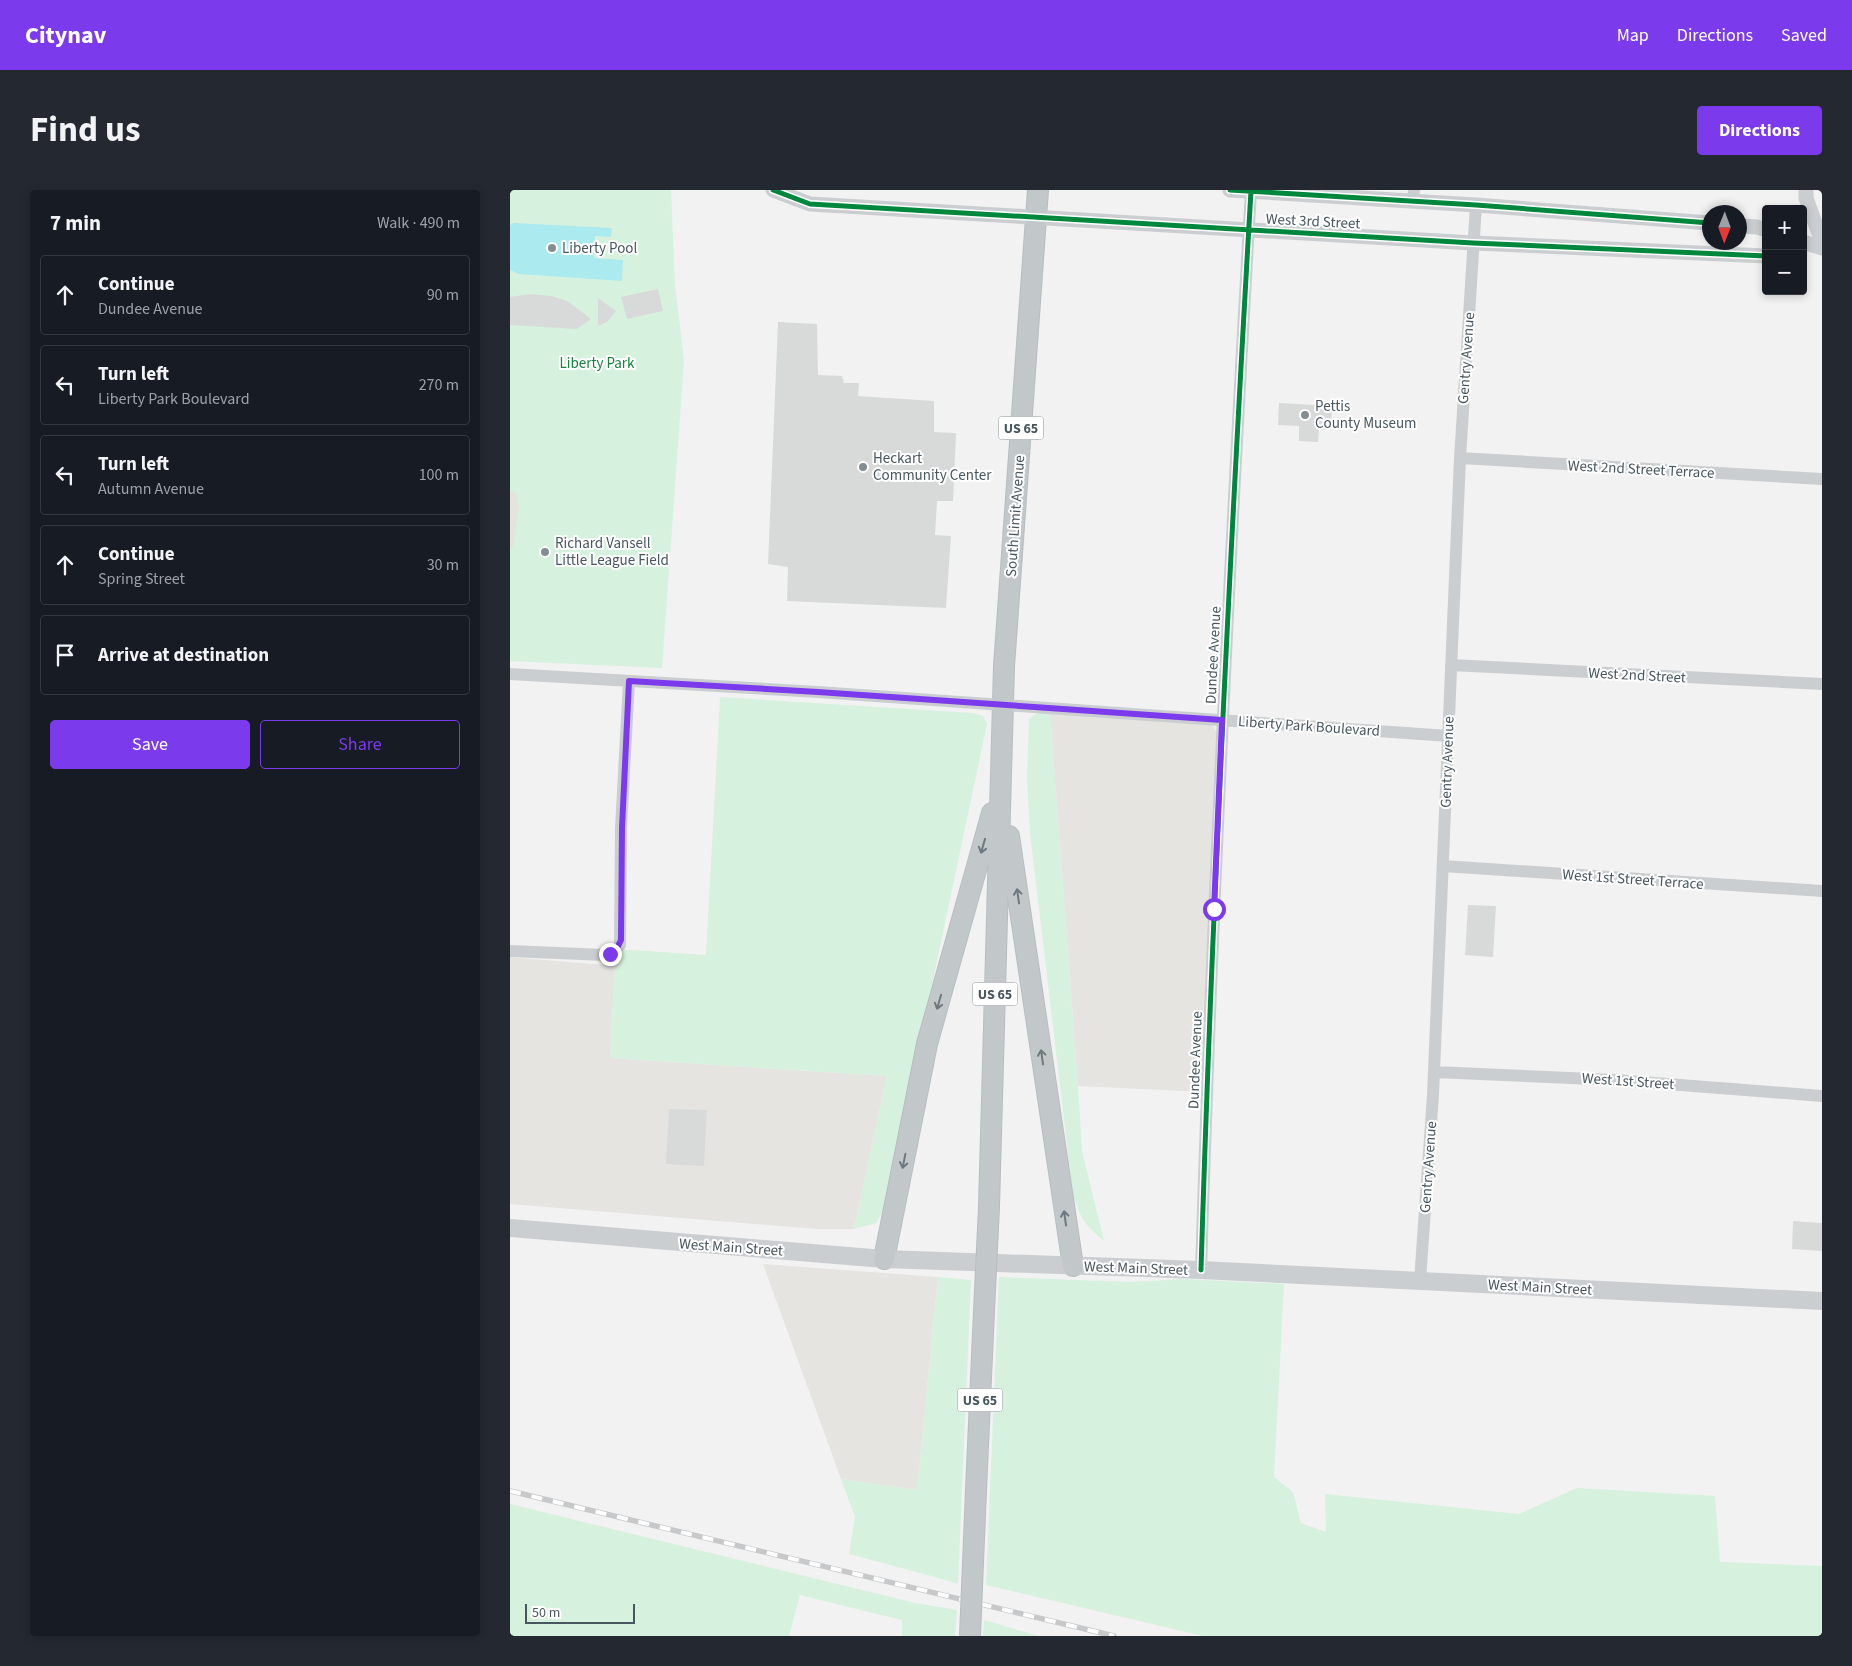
<!DOCTYPE html>
<html lang="en">
<head>
<meta charset="utf-8">
<style>
  body { margin:0; font-family:"Source Sans 3",sans-serif; background:#242831; color:#f1f3f6 }
  .controls { position:absolute; right:15px; top:15px; display:grid; overflow:hidden; border-radius:5px; box-shadow:0 2px 8px #0003 }
  .controls button { width:45px; height:45px; display:grid; place-items:center; padding:0; border:0; border-bottom:1px solid #363941; background:#171b24; color:#f1f3f6; font:25px sans-serif }
  .compass { position:absolute; left:1192px; top:15px; width:45px; height:45px; border-radius:50%; background:#171b24; box-shadow:0 2px 8px #0003; rotate:181deg }
  .scale { position:absolute; left:15px; bottom:12px; width:110px; box-sizing:border-box; padding-left:5px; border:2px solid #48575f; border-top:0; font-size:14px; line-height:18px; white-space:nowrap; color:#48575f; -webkit-text-stroke:4px #fff; paint-order:stroke }
  .stop { position:absolute; width:15px; height:15px; margin:-11px; border:4px solid #7c3aed; border-radius:50%; background:#fff }
  .stop.end { background:#7c3aed; border-color:#fff; box-shadow:0 1px 5px #0008 }
  .list { margin:0; padding:0; list-style:none }
  h2 { display:flex; justify-content:space-between; align-items:center; height:65px; margin:0; padding:0 20px; font-size:21px }
  h2 small { font-size:16px; font-weight:400; color:#9ea1a6 }
  .list li { display:grid; grid-template-columns:32px 1fr auto; gap:15px; align-items:center; box-sizing:border-box; height:80px; margin:0 10px 10px; padding:0 10px; border:1px solid #363941; border-radius:5px }
  .list b { display:block; font-size:19px; white-space:nowrap }
  .list p { margin:0; font-size:16px; white-space:nowrap; color:#9ea1a6 }
  .list em { font-size:16px; font-style:normal; color:#9ea1a6 }
  .actions { display:flex; gap:10px; padding:15px 20px }
  .actions a { flex:1; padding:11px 0; border:1px solid #7c3aed; border-radius:5px; text-align:center; font-size:18px; color:#7c3aed }
  .actions .main { background:#7c3aed; color:#fff }
  .icon { flex:none; width:28px; height:28px; fill:none; stroke:currentColor; stroke-width:2; stroke-linecap:round; stroke-linejoin:round }
  .map { position:relative; flex:none; width:1312px; height:1446px; overflow:hidden; border-radius:5px }
  header { display:flex; align-items:center; gap:30px; box-sizing:border-box; height:70px; padding:0 25px; background:#7c3aed; color:#fff }
  header strong { font-size:24px }
  nav { display:flex; gap:28px; margin-inline-start:auto; font-size:18px }
  .intro { display:flex; align-items:center; justify-content:space-between; box-sizing:border-box; height:120px; padding:0 30px }
  h1 { margin:0; font-size:35px }
  .button { padding:12px 22px; border-radius:5px; background:#7c3aed; color:#fff; font-size:18px; font-weight:700 }
  main { display:flex; gap:30px; padding:0 30px }
  aside { flex:1; background:#171b24; border-radius:5px; box-shadow:0 2px 8px #0003 }
  .map>svg:first-child { display:block }
  .commercial { fill:#e6e4e0 }
  .green { fill:#d6f1dd }
  .sand { fill:#e5e3de }
  .water { fill:#abeaef }
  .building { fill:#d8dada }
  .lines { fill:none; stroke-linecap:round; stroke-linejoin:round }
  .trunk-casing { stroke:#b7bdc1; stroke-width:22 }
  .minor { stroke:#cbced0; stroke-width:12 }
  .tertiary { stroke:#cbced0; stroke-width:15 }
  .secondary { stroke:#caced1; stroke-width:18 }
  .trunk { stroke:#c2c8ca; stroke-width:20 }
  .rail-casing { stroke:#c7c8ca; stroke-width:5.5 }
  .rail { stroke:#fff; stroke-width:4; stroke-dasharray:11; stroke-linecap:butt }
  .trunk-bridge-casing { stroke:#b7bdc1; stroke-width:22; stroke-linecap:butt }
  .trunk-bridge { stroke:#c2c8ca; stroke-width:20 }
  .cycleway-casing { stroke:#fff; stroke-width:8 }
  .cycleway { stroke:#00873e; stroke-width:5 }
  .oneway { stroke:#6d797f }
  .route { stroke:#7c3aed; stroke-width:6 }
  .poi-dot { fill:#848d92; stroke:#fff; stroke-width:2 }
  .labels { text-anchor:middle; stroke-width:4; stroke-linejoin:round; paint-order:stroke }
  .shield { fill:#fff; stroke:#7f898f; stroke-width:1 }
  .shield-label { font-size:14px; font-weight:bold; fill:#48575f }
  .street-label { font-size:15px; fill:#48575f; stroke:#fff }
  .poi-label { font-size:15px; fill:#48575f; stroke:#fff; text-anchor:start }
  .park-label { font-size:15px; fill:#16833d; stroke:#fff }
</style>
</head>
<body>
<header>
<strong>Citynav</strong>
<nav><a>Map</a><a>Directions</a><a>Saved</a></nav>
</header>
<div class="intro"><h1>Find us</h1><a class="button">Directions</a></div>
<main>
<aside>
<h2>7 min<small>Walk · 490 m</small></h2>
<ul class="list">
<li><svg class="icon" aria-label="ahead" viewBox="0 0 24 24"><path d="M12 20V5M6 11l6-6 6 6"/></svg><div><b>Continue</b><p>Dundee Avenue</p></div><em>90 m</em></li>
<li><svg class="icon" aria-label="left" viewBox="0 0 24 24"><path d="M17 20v-9H6M10 6l-5 5 5 5"/></svg><div><b>Turn left</b><p>Liberty Park Boulevard</p></div><em>270 m</em></li>
<li><svg class="icon" aria-label="left" viewBox="0 0 24 24"><path d="M17 20v-9H6M10 6l-5 5 5 5"/></svg><div><b>Turn left</b><p>Autumn Avenue</p></div><em>100 m</em></li>
<li><svg class="icon" aria-label="ahead" viewBox="0 0 24 24"><path d="M12 20V5M6 11l6-6 6 6"/></svg><div><b>Continue</b><p>Spring Street</p></div><em>30 m</em></li>
<li><svg class="icon" aria-label="arrive" viewBox="0 0 24 24"><path d="M6 21V4h12l-3 4 3 4H6"/></svg><div><b>Arrive at destination</b></div></li>
</ul>
<div class="actions"><a class="main">Save</a><a>Share</a></div>
</aside>
<div class="map">
<svg width="1312" height="1446" viewBox="0 0 1312 1446">
  <rect width="100%" height="100%" fill="#f2f2f2"/>
  <path class="commercial" d="M540,523L702,535L710,547L695,902L568,896Z
    M0,767L105,776L100,868L377,886L344,1039H306L0,1014Z
    M253,1074L428,1087L407,1300L331,1289Z"/>
  <path class="green" d="M0,0H161L165,95L174,171L152,478L0,471Z
    M210,507L463,523L473,526L477,534L375,1017L366,1033L344,1039L377,886L100,868L106,759L196,765Z
    M527,523H540L568,896L572,961L594,1051C574,1034 571,1029 563,1005L520,643L517,590L519,529Z
    M428,1087L461,1090L448,1394L425,1387L339,1364L345,1327L331,1289L407,1300Z
    M489,1087L621,1092L672,1089L774,1094L764,1287L783,1302L791,1333L816,1342L815,1304L1009,1324L1067,1298L1205,1306L1210,1372L1312,1376V1446H693L476,1395Z
    M0,1314L405,1413L447,1420L445,1446H392V1430L290,1405L279,1446H0Z
    M474,1430L528,1446H529H473Z"/>
  <path class="sand" d="M0,302L6,303L9,317L3,357L0,361Z"/>
  <path class="water" d="M4,33L102,38L101,47L85,46L84,68L113,70L112,91L9,84L0,80V35Z"/>
  <path class="building" d="M148,99L153,121L117,129L111,107Z
    M20,104L42,106L57,111L81,129L67,139L0,135V107Z
    M88,108L106,121L97,132L88,136Z
    M268,132L307,134L308,185L332,186L334,193H349L348,206L424,211V242L446,243L443,311H427L425,345L441,346L436,418L277,411L278,377L258,374Z
    M769,213L822,216L821,240H809L808,252L789,251V236L768,235Z
    M958,715L986,716L983,767L955,765Z
    M159,919L197,920L194,976L156,974Z
    M1283,1031L1312,1033V1061L1282,1059Z"/>
  <g class="lines">
    <defs>
      <path id="trunk" d="M499,646L563,1076
        M479,1017L494,476L528,0
        M374,1069L417,854L482,623
        M466,1300L474,1121"/>
    </defs>
    <use href="#trunk" class="trunk-casing"/>
    <path class="minor" d="M903,11L904,0
      M950,268L1312,289
      M941,475L1312,494
      M0,484L308,502L939,546
      M933,676L1312,701
      M0,761L95,765L106,760L110,755L111,638L119,491
      M924,882L1106,890L1312,906
      M691,1080C702,720 720,361 741,1
      M910,1091L923,905L950,268L966,15"/>
    <path class="tertiary" d="M263,0L300,14L963,53L1256,66
      M720,0L966,15L1200,33
      M1296,0V8L1312,52
      M1230,36L1247,37L1256,40
      M1293,52L1312,58"/>
    <path class="secondary" d="M0,1038L374,1069L691,1080L1312,1111"/>
    <use href="#trunk" class="trunk"/>
    <defs>
      <path id="rail" d="M0,1301L604,1446"/>
    </defs>
    <use href="#rail" class="rail-casing"/>
    <use href="#rail" class="rail"/>
    <defs>
      <path id="trunk-bridge" d="M474,1121L479,1017
        M460,1446L466,1300"/>
    </defs>
    <use href="#trunk-bridge" class="trunk-bridge-casing"/>
    <use href="#trunk-bridge" class="trunk-bridge"/>
    <defs>
      <path id="cycleway" d="M263,0L300,14L963,53L1256,66
        M720,0L966,15L1200,33
        M691,1080C702,720 720,361 741,1"/>
    </defs>
    <use href="#cycleway" class="cycleway-casing"/>
    <use href="#cycleway" class="cycleway"/>
  </g>
  <defs><path id="oneway-shaft" d="M-6 0H5M1.5-3L5.5 0L1.5 3" fill="none" stroke-width="1.6" stroke-linecap="round" stroke-linejoin="round" transform="scale(1.25)"/></defs>
  <g class="oneway">
    <use href="#oneway-shaft" transform="translate(473 656) rotate(106)"/>
    <use href="#oneway-shaft" transform="translate(508 706) rotate(-98)"/>
    <use href="#oneway-shaft" transform="translate(429 812) rotate(106)"/>
    <use href="#oneway-shaft" transform="translate(532 867) rotate(-98)"/>
    <use href="#oneway-shaft" transform="translate(394 971) rotate(101)"/>
    <use href="#oneway-shaft" transform="translate(555 1028) rotate(-98)"/>
  </g>
  <g class="lines">
    <path class="route" d="M100,764L106,760L111,750L112,638L119,491L308,502L712,530L704,719"/>
  </g>
  <g class="poi-dot">
    <circle cx="42" cy="58" r="5"/>
    <circle cx="795" cy="225" r="5"/>
    <circle cx="353" cy="277" r="5"/>
    <circle cx="35" cy="362" r="5"/>
  </g>
  <g class="labels">
    <g class="shield">
      <rect x="488.5" y="226.5" width="45" height="23" rx="4"/>
      <rect x="462.5" y="792.5" width="45" height="23" rx="4"/>
      <rect x="447.5" y="1198.5" width="45" height="23" rx="4"/>
    </g>
    <g class="shield-label">
      <text x="511" y="243">US 65</text>
      <text x="485" y="809">US 65</text>
      <text x="470" y="1215">US 65</text>
    </g>
    <g class="street-label">
      <text transform="translate(803 31) rotate(3)" y="5">West 3rd Street</text>
      <text transform="translate(956 168) rotate(-86)" y="5">Gentry Avenue</text>
      <text transform="translate(1131 279) rotate(3)" y="5">West 2nd Street Terrace</text>
      <text transform="translate(505 326) rotate(-86)" y="5">South Limit Avenue</text>
      <text transform="translate(703 465) rotate(-87)" y="5">Dundee Avenue</text>
      <text transform="translate(1127 485) rotate(3)" y="5">West 2nd Street</text>
      <text transform="translate(799 536) rotate(4)" y="5">Liberty Park Boulevard</text>
      <text transform="translate(937 572) rotate(-88)" y="5">Gentry Avenue</text>
      <text transform="translate(1123 689) rotate(4)" y="5">West 1st Street Terrace</text>
      <text transform="translate(685 870) rotate(-88)" y="5">Dundee Avenue</text>
      <text transform="translate(1118 891) rotate(4)" y="5">West 1st Street</text>
      <text transform="translate(918 977) rotate(-86)" y="5">Gentry Avenue</text>
      <text transform="translate(221 1057) rotate(4)" y="5">West Main Street</text>
      <text transform="translate(626 1078) rotate(2)" y="5">West Main Street</text>
      <text transform="translate(1030 1097) rotate(3)" y="5">West Main Street</text>
    </g>
    <g class="poi-label">
      <text x="52" y="63">Liberty Pool</text>
      <text x="805" y="221">Pettis<tspan x="805" dy="17">County Museum</tspan></text>
      <text x="363" y="273">Heckart<tspan x="363" dy="17">Community Center</tspan></text>
      <text x="45" y="358">Richard Vansell<tspan x="45" dy="17">Little League Field</tspan></text>
    </g>
    <g class="park-label">
      <text x="87" y="178">Liberty Park</text>
    </g>
  </g>
</svg>
<div class="controls">
<button>+</button>
<button>−</button>
</div>
<svg class="compass" viewBox="-18 -18 36 36"><path d="M0-13l5 13h-10z" fill="#e53935"/><path d="M0 13l5-13h-10z" fill="#9ea1a6"/></svg>
<div class="scale">50 m</div>
<div class="stop" style="left:704px;top:719px"></div>
<div class="stop end" style="left:100px;top:764px"></div>
</div>
</main>
</body>
</html>
